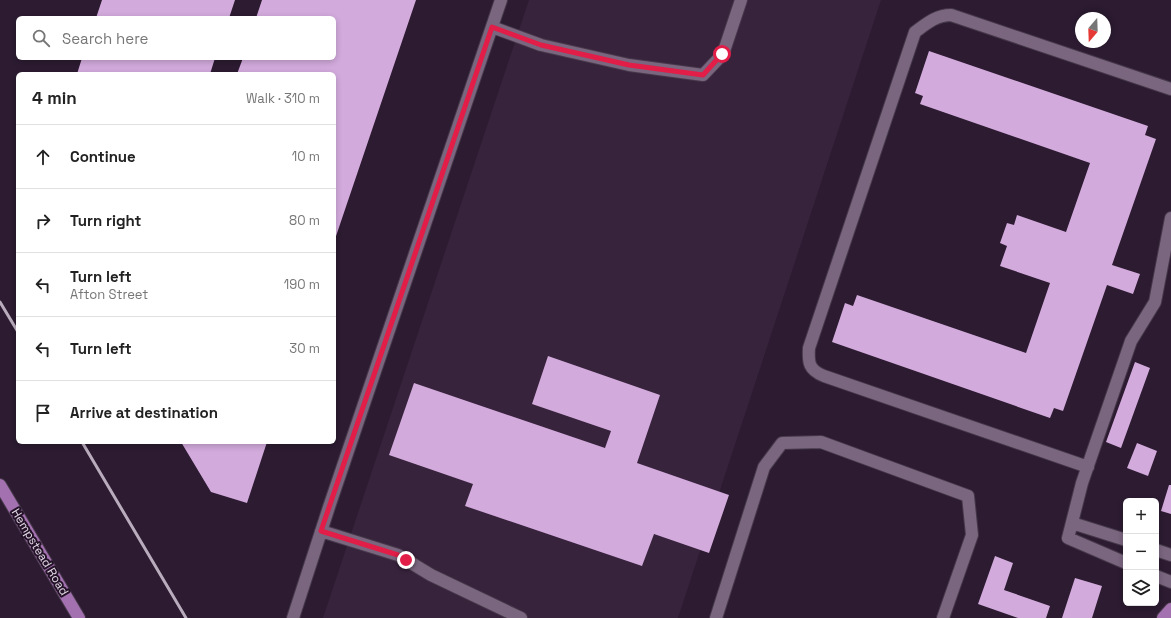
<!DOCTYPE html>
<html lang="en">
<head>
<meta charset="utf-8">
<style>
  body { margin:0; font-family:"Space Grotesk",sans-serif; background:#f6f6f6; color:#222 }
  .controls { position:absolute; right:12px; bottom:12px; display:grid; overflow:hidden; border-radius:6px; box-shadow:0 2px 6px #0003 }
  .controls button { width:36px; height:36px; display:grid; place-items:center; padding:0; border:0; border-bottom:1px solid #e0e0e0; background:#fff; color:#222; font:20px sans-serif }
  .compass { position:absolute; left:1075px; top:12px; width:36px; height:36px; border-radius:50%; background:#fff; box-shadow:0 2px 6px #0003; rotate:199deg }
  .stop { position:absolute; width:12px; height:12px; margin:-9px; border:3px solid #e11d48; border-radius:50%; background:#fff }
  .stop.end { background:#e11d48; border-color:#fff; box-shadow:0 1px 4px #0008 }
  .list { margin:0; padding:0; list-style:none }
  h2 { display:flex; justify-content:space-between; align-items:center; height:52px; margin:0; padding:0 16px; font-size:17px }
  h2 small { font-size:13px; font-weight:400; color:#767676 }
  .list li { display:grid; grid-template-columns:26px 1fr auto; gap:12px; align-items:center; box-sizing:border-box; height:64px; padding:0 16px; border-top:1px solid #e0e0e0 }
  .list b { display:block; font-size:15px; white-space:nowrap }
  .list p { margin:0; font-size:13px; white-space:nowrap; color:#767676 }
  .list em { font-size:13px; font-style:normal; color:#767676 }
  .icon { flex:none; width:22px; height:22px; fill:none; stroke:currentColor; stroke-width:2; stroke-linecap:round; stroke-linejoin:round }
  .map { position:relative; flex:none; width:1171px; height:618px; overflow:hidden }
  .search { position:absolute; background:#fff; box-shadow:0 2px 6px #0003; left:16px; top:16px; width:320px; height:44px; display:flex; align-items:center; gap:10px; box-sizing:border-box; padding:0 14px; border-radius:6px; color:#767676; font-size:15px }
  .panel { position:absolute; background:#fff; box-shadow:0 2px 6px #0003; left:16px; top:72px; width:320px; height:372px; border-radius:6px }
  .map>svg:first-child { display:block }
  .built { fill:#38233d }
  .building { fill:#d2aadc }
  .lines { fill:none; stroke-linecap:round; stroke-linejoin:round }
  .minor-casing { stroke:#46384a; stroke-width:14 }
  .major-casing { stroke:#46384a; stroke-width:14 }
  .minor { stroke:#7a667f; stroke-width:12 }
  .major { stroke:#a371af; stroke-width:12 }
  .rail { stroke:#b9acbc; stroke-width:3 }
  .route { stroke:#e11d48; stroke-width:5 }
  .labels { text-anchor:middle; stroke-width:4; stroke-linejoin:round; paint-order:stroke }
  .street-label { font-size:12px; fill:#e4d9e7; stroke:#231227 }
</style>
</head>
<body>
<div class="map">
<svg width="1171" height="618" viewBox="0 0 1171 618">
  <rect width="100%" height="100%" fill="#2c1b31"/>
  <path class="built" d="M529,0H881L678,618H323Z"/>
  <path class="building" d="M102,0H235L229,18H96Z
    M262,0H416L334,242V74H237L243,58H334V18H256Z
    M929,51L1148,126L1145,135L1156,139L1112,265L1140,274L1133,294L1107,285L1063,411L1054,408L1050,418L832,342L845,303L853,306L857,295L1026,353L1050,283L1000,266L1007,246L1000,243L1007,223L1014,225L1017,215L1066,232L1090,163L920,104L923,96L915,93Z
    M82,58H215L210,74H77Z
    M548,356L660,395L637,463L729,495L709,553L654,534L642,566L465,506L473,484L389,455L414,383L605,448L611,431L532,404Z
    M1135,362L1150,368L1121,448L1106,442Z
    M181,442H267L247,503L211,492Z
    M1137,443L1157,451L1148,476L1127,468Z
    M1169,485H1171V514L1161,511Z
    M995,556L1013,563L1004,590L1050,606L1046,618H1018L978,604Z
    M1075,578L1102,586L1092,618H1062Z"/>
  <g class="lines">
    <defs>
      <path id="minor" d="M492,27L541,45L629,65L703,75L723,54L741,0
        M1088,467L824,376C809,370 808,363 809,348L915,32C926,24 936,15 951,15L1171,89
        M1072,523L1126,540
        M321,531L398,555L431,575L521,618
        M1156,550L1171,555
        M1126,563L1068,538L1082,483L1131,341L1155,302L1171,218
        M1156,576L1171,582
        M293,618L329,507L501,0
        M716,618L764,467L782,443L821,442L968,496L972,535L943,618"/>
      <path id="major" d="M0,485L79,618
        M1163,618L1171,609"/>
    </defs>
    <use href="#minor" class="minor-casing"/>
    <use href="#major" class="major-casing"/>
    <use href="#minor" class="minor"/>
    <use href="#major" class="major"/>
    <path class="rail" d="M0,302L18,332
      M82,442L186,618"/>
  </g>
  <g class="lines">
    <path class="route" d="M406,560L398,555L321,531L492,27L541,45L629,65L703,75L722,54"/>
  </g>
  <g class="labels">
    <g class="street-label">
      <text transform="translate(40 552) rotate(59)" y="4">Hempstead Road</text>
    </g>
  </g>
</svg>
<div class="controls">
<button>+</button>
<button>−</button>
<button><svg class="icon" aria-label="layers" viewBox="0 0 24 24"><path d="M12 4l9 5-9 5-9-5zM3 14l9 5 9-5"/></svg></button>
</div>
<svg class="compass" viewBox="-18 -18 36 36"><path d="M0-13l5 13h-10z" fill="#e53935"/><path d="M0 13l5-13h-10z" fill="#767676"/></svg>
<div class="stop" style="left:722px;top:54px"></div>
<div class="stop end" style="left:406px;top:560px"></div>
<div class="search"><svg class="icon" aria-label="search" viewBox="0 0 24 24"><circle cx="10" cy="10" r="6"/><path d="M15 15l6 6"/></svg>Search here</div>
<section class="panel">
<h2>4 min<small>Walk · 310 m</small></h2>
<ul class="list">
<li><svg class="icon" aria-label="ahead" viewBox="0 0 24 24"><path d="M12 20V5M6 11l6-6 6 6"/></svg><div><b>Continue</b></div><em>10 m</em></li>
<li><svg class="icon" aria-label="right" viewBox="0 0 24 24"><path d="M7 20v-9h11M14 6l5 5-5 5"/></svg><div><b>Turn right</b></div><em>80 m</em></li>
<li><svg class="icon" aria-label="left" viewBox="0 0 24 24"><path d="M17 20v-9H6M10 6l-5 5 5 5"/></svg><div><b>Turn left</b><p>Afton Street</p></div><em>190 m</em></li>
<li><svg class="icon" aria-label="left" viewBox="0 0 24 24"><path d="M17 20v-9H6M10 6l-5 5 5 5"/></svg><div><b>Turn left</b></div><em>30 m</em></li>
<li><svg class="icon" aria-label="arrive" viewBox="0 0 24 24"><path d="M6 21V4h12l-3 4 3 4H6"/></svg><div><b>Arrive at destination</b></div></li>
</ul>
</section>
</div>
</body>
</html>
